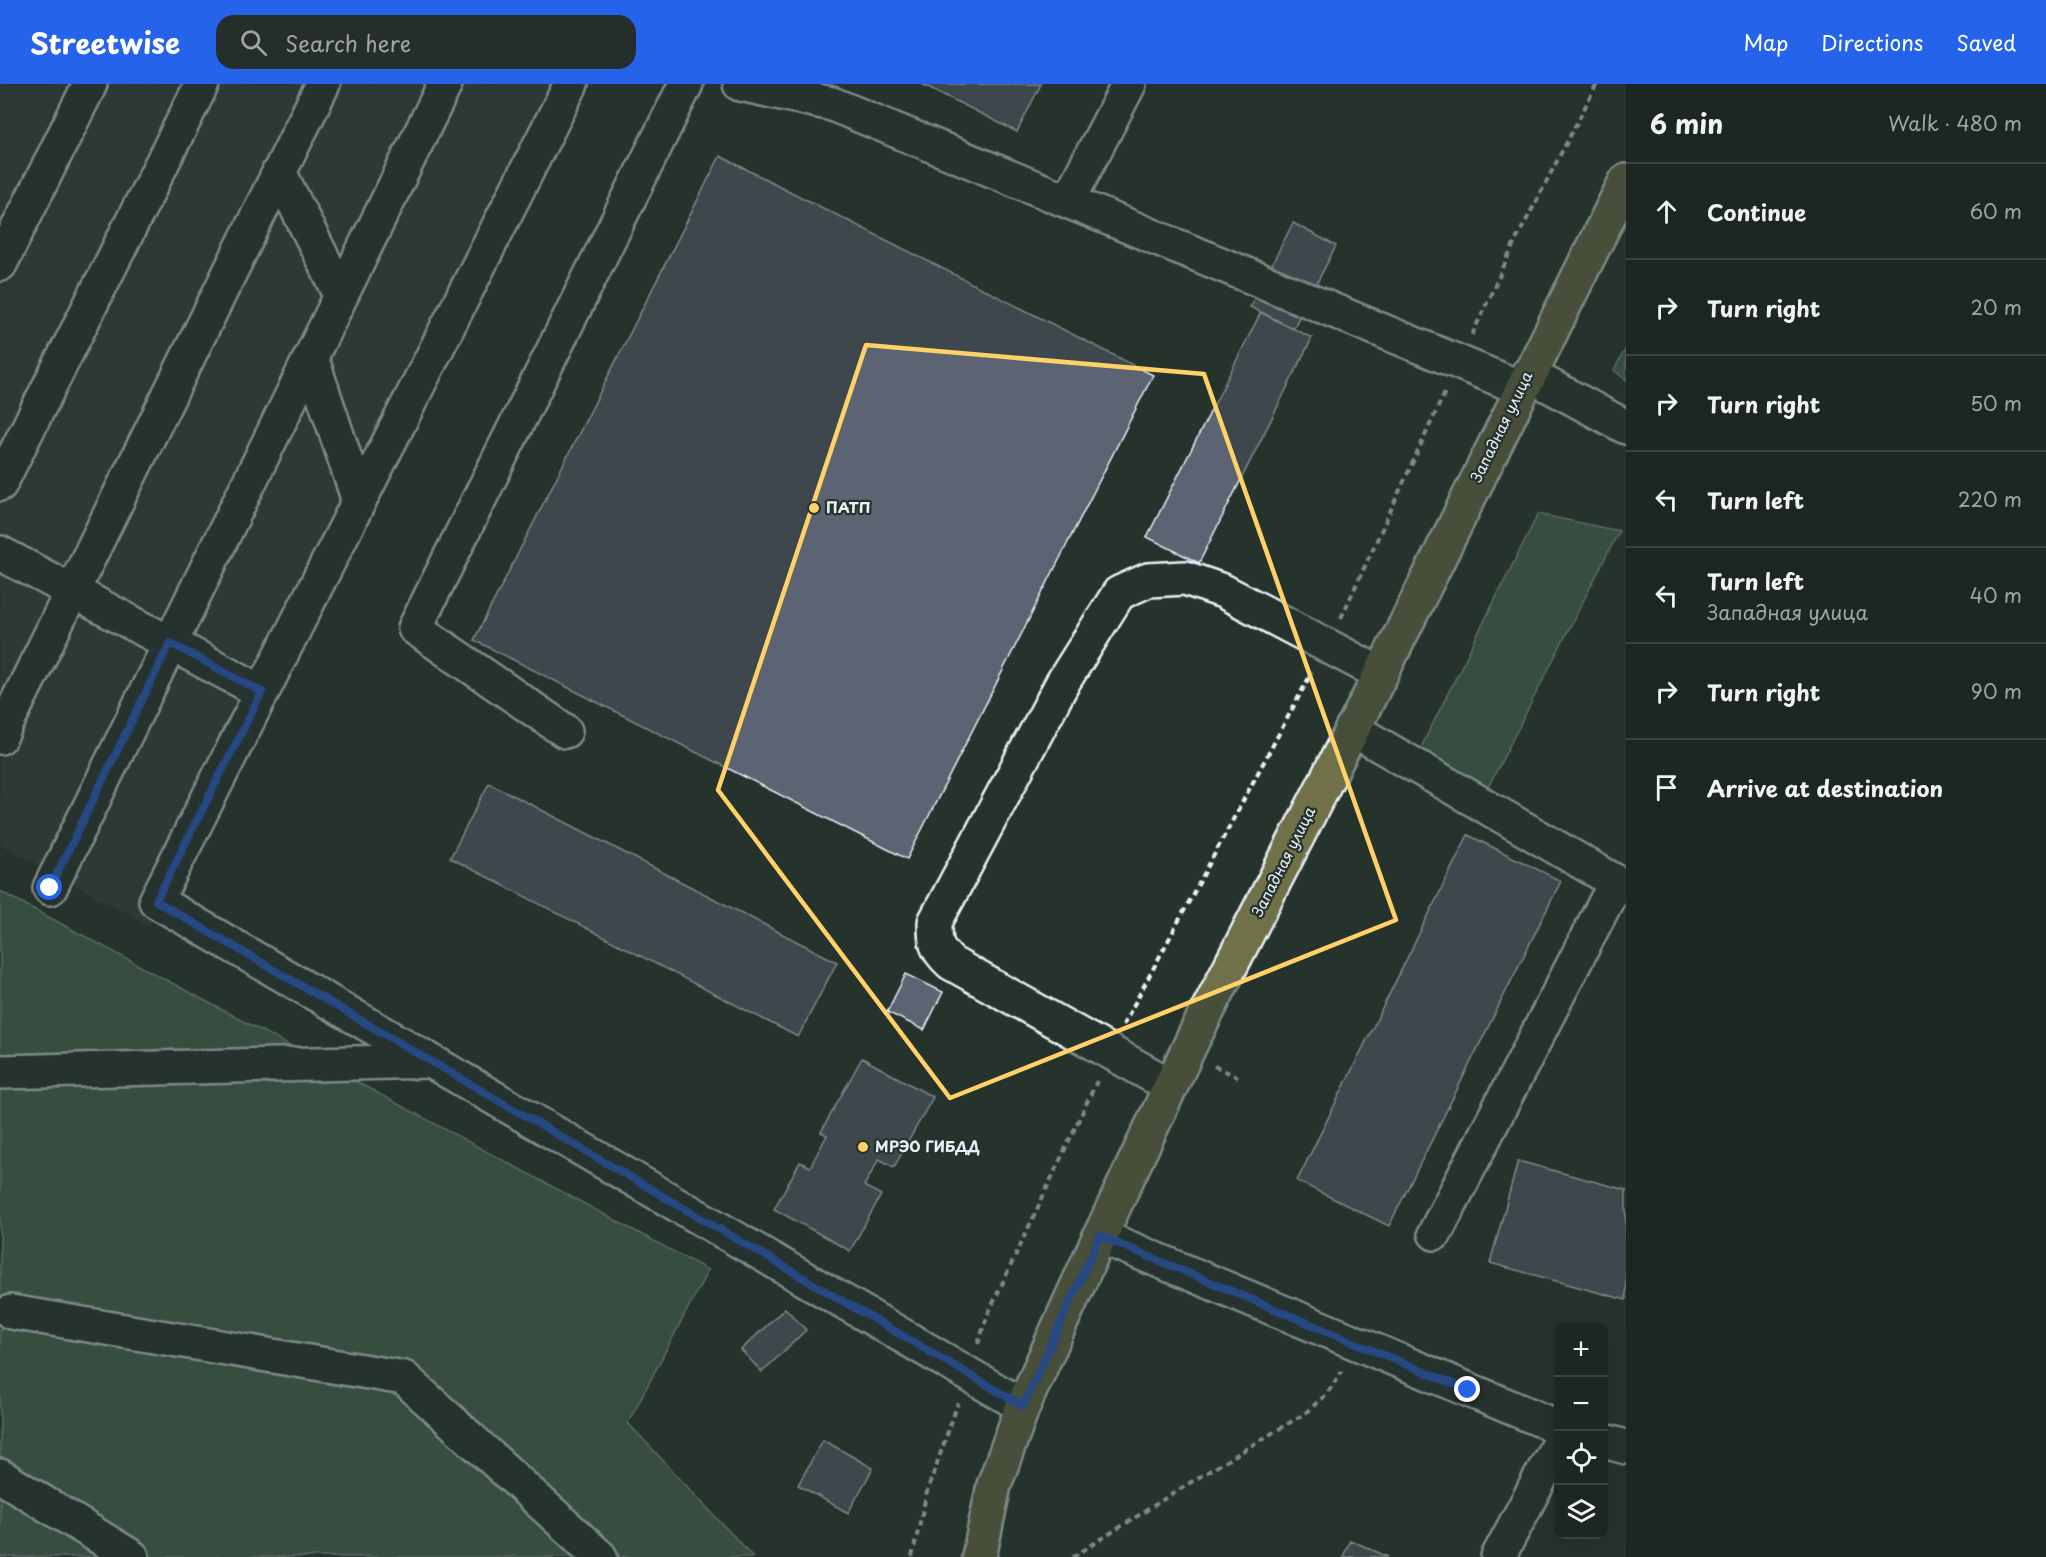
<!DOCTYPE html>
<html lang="en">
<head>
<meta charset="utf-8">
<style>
  body { margin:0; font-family:"Playpen Sans",sans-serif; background:#252e2a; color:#f1f3f6 }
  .controls { position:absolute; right:18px; bottom:18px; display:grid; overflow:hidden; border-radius:12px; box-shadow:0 6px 24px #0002 }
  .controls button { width:54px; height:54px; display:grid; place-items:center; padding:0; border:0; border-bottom:2px solid #3a4340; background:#1c2622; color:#f1f3f6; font:30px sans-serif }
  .stop { position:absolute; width:18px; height:18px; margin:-14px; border:4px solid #2563eb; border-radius:50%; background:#fff }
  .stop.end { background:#2563eb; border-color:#fff; box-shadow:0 2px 6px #0008 }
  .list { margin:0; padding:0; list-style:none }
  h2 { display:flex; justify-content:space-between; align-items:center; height:78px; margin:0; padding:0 24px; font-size:26px }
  h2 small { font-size:20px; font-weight:400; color:#a0a5a5 }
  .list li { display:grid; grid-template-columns:39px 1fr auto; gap:18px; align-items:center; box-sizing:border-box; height:96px; padding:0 24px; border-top:2px solid #3a4340 }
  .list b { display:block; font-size:22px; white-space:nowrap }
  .list p { margin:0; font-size:20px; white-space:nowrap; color:#a0a5a5 }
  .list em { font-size:20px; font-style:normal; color:#a0a5a5 }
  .icon { flex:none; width:33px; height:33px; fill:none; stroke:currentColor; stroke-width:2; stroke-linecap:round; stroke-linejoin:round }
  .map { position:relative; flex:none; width:1626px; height:1473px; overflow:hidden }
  header { display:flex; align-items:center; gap:36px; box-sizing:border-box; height:84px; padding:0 30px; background:#2563eb; color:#fff }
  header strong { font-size:28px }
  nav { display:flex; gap:33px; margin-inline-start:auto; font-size:21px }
  .search { width:420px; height:54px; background:#252e2a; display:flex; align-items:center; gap:15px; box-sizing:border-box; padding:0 21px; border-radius:18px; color:#a0a5a5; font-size:22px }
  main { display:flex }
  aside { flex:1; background:#1c2622 }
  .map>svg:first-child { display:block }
  .built { fill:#364242 }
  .green { fill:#4c6e59; stroke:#9ab0a8; stroke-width:1.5 }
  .building { fill:#5c6472; stroke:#e8f1f8; stroke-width:1.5 }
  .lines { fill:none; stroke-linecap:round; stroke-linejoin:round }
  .minor-casing { stroke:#e8f1f8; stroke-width:38 }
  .major-casing { stroke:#e8f1f8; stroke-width:38 }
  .path { stroke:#e8f1f8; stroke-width:4; stroke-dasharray:6 4.5; stroke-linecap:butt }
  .minor { stroke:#26332d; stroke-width:33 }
  .major { stroke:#6f704a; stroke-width:33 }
  .route { stroke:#2563eb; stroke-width:8 }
  .marked { fill:none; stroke:#ffd166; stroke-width:4.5; stroke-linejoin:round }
  .poi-dot { fill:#ffd166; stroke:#26332d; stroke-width:2 }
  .labels { text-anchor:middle; stroke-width:4.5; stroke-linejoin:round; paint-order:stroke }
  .street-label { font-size:15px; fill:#e8f1f8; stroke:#26332d }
  .poi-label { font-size:15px; font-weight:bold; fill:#e8f1f8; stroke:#26332d; text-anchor:start }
</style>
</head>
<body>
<header>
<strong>Streetwise</strong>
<div class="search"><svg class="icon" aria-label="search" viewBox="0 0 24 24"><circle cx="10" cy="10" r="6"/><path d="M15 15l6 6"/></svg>Search here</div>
<nav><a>Map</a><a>Directions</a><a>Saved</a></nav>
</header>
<main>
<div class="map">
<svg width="1626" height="1473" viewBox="0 0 1626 1473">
  <rect width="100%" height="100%" fill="#26332d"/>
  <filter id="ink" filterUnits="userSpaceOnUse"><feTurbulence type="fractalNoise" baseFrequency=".0167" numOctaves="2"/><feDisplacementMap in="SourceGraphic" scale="12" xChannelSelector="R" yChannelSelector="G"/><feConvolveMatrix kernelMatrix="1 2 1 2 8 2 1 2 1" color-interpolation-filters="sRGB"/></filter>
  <g filter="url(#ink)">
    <path class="built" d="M0,0H572L149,841L0,760Z"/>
    <path class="green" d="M1626,264V296L1614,286Z
      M1538,430L1619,447L1478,723L1407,691Z
      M0,807L708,1186L628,1339L753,1473H0Z"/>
    <path class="building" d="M922,0H1041L1017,48Z
      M720,72L1153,291L907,775L474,556Z
      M1293,139L1336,162L1293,245L1250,223Z
      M1261,228L1312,254L1199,479L1147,453Z
      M489,699L837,878L798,953L450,774Z
      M1468,751L1561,797L1389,1142L1297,1097Z
      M906,890L943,908L924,946L887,928Z
      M862,974L933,1013L894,1083L879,1075L864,1102L881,1111L850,1167L774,1125L800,1078L810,1083L827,1051L821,1048Z
      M1518,1077L1626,1106V1216L1490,1179Z
      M785,1224L806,1246L762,1288L741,1266Z
      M823,1356L873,1384L848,1429L798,1401Z
      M1350,1456L1388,1473H1343Z"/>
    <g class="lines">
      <defs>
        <path id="minor" d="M571,0L156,817L1023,1322
          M740,0L832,20L1521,304
          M279,88L341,211
          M1068,117L1129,0
          M0,180L90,0
          M311,273L359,417
          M1528,290L1626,343
          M0,400L202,0
          M0,469L262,608
          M1352,645L1616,798L1435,1149
          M565,647L415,544L686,0
          M0,653L323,0
          M50,804L445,0
          M0,988L430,977
          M1171,1002L951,879C935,864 935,859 935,838L1063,598L1119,509L1148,496L1185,494L1223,507L1381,590
          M1100,1152L1558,1343
          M11,1228L404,1294L600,1473
          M1604,1357L1626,1363
          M0,1392L132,1473
          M1498,1473L1558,1361"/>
        <path id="major" d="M979,1473L994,1401L1023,1322L1100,1152L1193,955L1381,590L1626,97"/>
      </defs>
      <use href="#minor" class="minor-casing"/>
      <use href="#major" class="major-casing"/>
      <path class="path" d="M1472,251L1515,158L1597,0
        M1341,534L1446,306
        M1123,941L1312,588
        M1214,982L1238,993
        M978,1260L988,1230L1097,997
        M912,1473L927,1408L958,1319
        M1073,1473L1191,1398L1304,1330L1326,1311L1342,1287"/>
      <use href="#minor" class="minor"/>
      <use href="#major" class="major"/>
    </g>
  </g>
  <g class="lines" filter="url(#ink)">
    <path class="route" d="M50,804L170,559L262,608L156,817L1023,1322L1100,1152L1468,1306"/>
  </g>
  <path d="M0 0H1626V1473H0ZM866,261L1204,290L1396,836L950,1014L718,706Z" fill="#26332d" fill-opacity=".55" fill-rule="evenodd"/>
  <path class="marked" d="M866,261L1204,290L1396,836L950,1014L718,706Z"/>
  <g class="poi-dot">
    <circle cx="814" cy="424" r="6"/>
    <circle cx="863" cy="1063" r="6"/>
  </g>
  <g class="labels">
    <g class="street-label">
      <text transform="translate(1502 343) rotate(-64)" y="5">Западная улица</text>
      <text transform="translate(1284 778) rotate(-63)" y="5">Западная улица</text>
    </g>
    <g class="poi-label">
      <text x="826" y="429">ПАТП</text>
      <text x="875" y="1068">МРЭО ГИБДД</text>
    </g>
  </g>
</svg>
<div class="controls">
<button>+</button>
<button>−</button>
<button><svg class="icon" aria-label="locate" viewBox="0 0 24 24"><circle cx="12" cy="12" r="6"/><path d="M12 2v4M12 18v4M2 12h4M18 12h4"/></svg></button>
<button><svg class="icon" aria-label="layers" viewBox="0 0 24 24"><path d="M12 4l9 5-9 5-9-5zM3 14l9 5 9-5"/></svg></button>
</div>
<div class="stop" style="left:50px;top:804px"></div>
<div class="stop end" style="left:1468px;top:1306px"></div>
</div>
<aside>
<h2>6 min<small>Walk · 480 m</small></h2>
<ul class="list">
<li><svg class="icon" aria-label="ahead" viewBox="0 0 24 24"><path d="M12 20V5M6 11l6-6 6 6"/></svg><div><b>Continue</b></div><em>60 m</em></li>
<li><svg class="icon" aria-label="right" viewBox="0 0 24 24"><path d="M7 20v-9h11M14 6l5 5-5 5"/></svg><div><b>Turn right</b></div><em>20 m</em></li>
<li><svg class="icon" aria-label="right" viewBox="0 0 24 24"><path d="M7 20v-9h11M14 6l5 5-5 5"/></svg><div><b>Turn right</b></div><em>50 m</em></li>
<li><svg class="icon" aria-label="left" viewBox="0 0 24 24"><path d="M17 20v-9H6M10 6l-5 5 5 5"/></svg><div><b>Turn left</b></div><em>220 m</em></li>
<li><svg class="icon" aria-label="left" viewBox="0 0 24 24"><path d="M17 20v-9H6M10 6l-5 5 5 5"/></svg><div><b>Turn left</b><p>Западная улица</p></div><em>40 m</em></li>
<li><svg class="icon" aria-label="right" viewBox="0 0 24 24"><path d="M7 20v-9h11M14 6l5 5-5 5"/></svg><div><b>Turn right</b></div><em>90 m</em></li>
<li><svg class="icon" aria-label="arrive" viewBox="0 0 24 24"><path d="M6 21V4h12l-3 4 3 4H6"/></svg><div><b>Arrive at destination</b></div></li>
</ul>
</aside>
</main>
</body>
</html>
